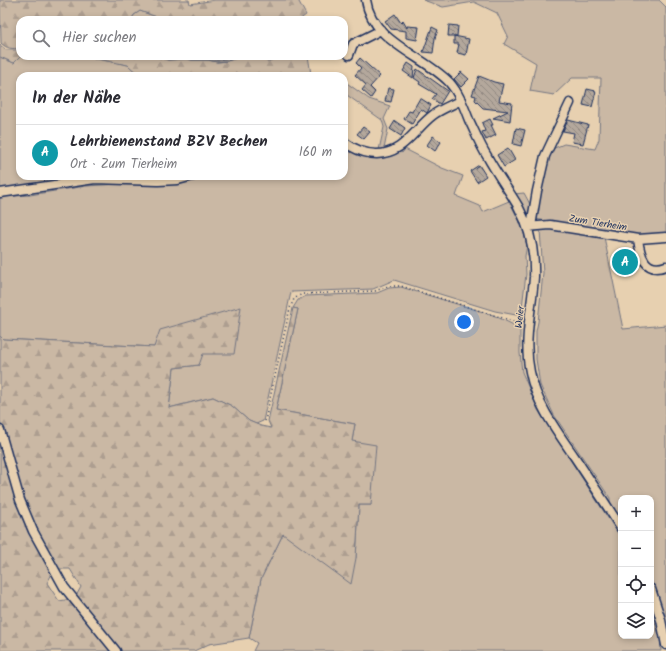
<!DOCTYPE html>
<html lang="de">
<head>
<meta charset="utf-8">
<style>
  body { margin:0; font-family:Kalam,sans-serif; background:#f7f7f7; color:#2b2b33 }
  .controls { position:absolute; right:12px; bottom:12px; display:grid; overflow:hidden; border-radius:8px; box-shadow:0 2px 6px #0003 }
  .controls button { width:36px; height:36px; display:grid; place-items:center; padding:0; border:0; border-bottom:1px solid #e1e1e2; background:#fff; color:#2b2b33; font:20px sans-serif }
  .you { position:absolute; left:464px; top:322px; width:14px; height:14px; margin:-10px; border:3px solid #fff; border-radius:50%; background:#1a73e8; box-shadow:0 0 0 6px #1a73e833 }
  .badge { display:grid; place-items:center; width:26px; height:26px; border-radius:50%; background:#111827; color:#fff; font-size:13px; font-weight:700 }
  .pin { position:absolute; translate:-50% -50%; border:2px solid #fff; box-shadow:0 1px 4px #0006 }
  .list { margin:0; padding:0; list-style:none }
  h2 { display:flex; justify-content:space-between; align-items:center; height:52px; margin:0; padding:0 16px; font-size:17px }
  h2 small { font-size:13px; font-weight:400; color:#7c7c81 }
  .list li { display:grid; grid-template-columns:26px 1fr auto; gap:12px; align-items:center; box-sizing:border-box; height:56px; padding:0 16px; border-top:1px solid #e1e1e2 }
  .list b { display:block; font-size:15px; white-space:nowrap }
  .list p { margin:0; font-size:13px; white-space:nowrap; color:#7c7c81 }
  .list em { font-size:13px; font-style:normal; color:#7c7c81 }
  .icon { flex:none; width:22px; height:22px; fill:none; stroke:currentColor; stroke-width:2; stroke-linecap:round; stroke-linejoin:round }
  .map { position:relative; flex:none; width:666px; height:651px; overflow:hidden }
  .search { position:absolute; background:#fff; box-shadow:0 2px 6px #0003; left:16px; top:16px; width:332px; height:44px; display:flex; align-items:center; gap:10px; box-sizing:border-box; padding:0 14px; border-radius:12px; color:#7c7c81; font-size:15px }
  .panel { position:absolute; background:#fff; box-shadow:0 2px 6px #0003; left:16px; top:72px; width:332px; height:108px; border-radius:12px }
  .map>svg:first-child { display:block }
  .grass { fill:#cab8a4; stroke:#727481 }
  .forest { fill:url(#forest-firs); stroke:#727481 }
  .water { fill:url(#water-rules); stroke:#6b6f7e }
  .building { fill:url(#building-back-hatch); stroke:#1b2f5e }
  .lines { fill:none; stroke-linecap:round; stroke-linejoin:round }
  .minor-casing { stroke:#1b2f5e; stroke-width:11 }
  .path { stroke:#1b2f5e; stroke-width:1.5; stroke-dasharray:1 3; stroke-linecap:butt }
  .minor { stroke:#e7d0b0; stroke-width:8 }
  .labels { text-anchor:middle; stroke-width:3; stroke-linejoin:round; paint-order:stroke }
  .street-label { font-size:10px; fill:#1b2f5e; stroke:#e7d0b0 }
</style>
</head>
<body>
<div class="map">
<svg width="666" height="651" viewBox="0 0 666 651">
  <defs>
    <pattern id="forest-firs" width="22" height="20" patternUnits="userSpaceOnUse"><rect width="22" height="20" fill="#cab8a4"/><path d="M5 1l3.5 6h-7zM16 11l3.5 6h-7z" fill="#ad9e90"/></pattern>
    <pattern id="water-rules" width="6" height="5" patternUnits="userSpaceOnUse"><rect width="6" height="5" fill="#a19994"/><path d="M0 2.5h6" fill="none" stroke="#827d7c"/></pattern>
    <pattern id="building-back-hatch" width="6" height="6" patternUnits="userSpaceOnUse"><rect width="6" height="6" fill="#b4a89c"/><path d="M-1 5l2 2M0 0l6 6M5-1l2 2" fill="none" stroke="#928982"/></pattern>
  </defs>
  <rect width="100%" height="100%" fill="#e7d0b0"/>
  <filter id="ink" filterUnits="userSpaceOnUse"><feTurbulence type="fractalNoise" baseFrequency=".025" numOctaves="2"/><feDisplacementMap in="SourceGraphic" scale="8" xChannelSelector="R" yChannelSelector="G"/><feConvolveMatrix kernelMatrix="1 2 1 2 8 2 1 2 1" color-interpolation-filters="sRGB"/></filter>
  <g filter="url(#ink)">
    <path class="grass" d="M423,0H659L666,7V234L640,235L624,234L535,219L545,161L552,149L564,144L595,149L599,139L601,78H572L554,95L530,91L536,63L504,44L508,36L497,13L474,2L443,7Z
      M140,11L157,17L156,20H131L134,15Z
      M21,56H82L128,65L140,76H20V176H105L0,190V57L14,63Z
      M344,81L369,99L390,106L384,119L388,129L384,149L379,150L384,127L382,120L344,93Z
      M344,146L350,149L398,150L402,153L405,149L442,168L463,176L456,196L480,206L483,212L509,201L522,226L527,245L525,256L526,274L521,316L495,311L394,280L373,289L291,292L263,421L256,424L249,421L232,406L213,397L169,408L174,368L199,365L154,347L3,339L0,336V197L30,195L86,186L118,184H180L201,176H344Z
      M524,193L531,206L529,216L526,215L514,194Z
      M553,228L604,237L623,329L666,325V618H664L651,579V498H621V520L610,503V498L554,415L540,385L536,359V331L538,322L543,273L540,230Z
      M401,287L493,315L520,328V353L522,372L538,410L621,538V636H651V609L660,638L661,651H253L257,643L249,638L261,579L283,534L356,558L359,505H371L352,441L355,424L276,410L298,309L293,308L298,300L306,296L377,293L389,288Z"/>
    <path class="forest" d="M0,0H189L190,4L215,0H298L306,15L299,20H156L157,17L140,11L134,15L131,20H20V48C12,49 7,49 1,43Z
      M0,45L6,50H20V56H21L14,63L0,57Z
      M82,56H133L135,57L138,56H153L168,60L186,59L192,60H208L217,62L227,61L237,58H258L265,56L267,62L281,56H308L311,74L307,76H140L128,65Z
      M161,56H258L237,57L217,60L208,57L192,58L186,56L168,58Z
      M241,307L234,354H203L199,365L174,368L169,408L213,397L232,406L249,421L261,426L271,428L268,421L293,308L298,309L276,410L355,424L352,441L376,445L371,505H359L356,558L351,584L283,534L261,579L249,638L209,644L194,651H122L76,596L81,587L70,569H59L37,530L23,499L0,421V336L3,339L154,347L160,330Z
      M0,446L17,501L53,572L47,583L59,601L71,599L113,651H0Z"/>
    <path class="water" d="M153,56H161L168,58L186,56L192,58L208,57L217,60L237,57L262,56L258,58H237L227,61L217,62L208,60H192L186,59L168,60Z"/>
    <path class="building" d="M395,14L401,23L403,21L407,28V26L419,27L417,40L406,38V31L391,29L385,21Z
      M449,25L458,26L457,36H448Z
      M432,27L438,30L435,38L433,53L423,52Z
      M454,36L469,39L466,55L457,53L459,44H454Z
      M360,58L380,76L370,87L375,92L371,98L362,90L366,85L355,75L361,68L356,63Z
      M408,63L414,67L413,78L403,71Z
      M417,69L448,91L440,104L432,99L436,94L419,84L420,82L414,78Z
      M461,72L469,79L461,87L454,79Z
      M479,76L494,82L503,84L499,101L512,103L510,121L493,118L508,111L483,108L475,100L476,96L472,95Z
      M388,88L394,89L391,102L385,101Z
      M587,89L596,91L592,107L583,105Z
      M420,98L431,105L427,113L421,109L412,124L404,119L409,111L412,112Z
      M490,119L493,125H491L496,135L486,140L482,132L485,131L482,123Z
      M568,120L588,125L583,144L572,142L574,133L563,131Z
      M395,121L405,128L401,136L390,129Z
      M363,127L370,132L364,139L357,134Z
      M516,128L525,130L521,146L513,144Z
      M433,136L441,142L435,151L427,145Z
      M508,148L515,160L504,167L497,155Z
      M479,165L486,176L477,182L470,171Z
      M629,256L633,266L627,268L626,264L621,266L618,260Z"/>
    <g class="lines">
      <defs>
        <path id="minor" d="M366,0C372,42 423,55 449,82C459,93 464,107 469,120C475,132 480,145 487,156C496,173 508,189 518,206C530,228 535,252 534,277C532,309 523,340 530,372C536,403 556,430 574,456C590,480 606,504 621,528
          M349,55L353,44L381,30
          M344,142C361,154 381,159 399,147C412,138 421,124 433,115C441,109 452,105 461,100
          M0,193L95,179L158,181L178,180L193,176
          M531,226L537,191L545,156L570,103
          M527,227L550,225L638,239L666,237
          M638,239C640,255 645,274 666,266
          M0,430L20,500L33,531L64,587L116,651
          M651,589L661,620L666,645"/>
      </defs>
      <use href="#minor" class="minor-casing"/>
      <path class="path" d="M265,421L290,308L294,299L302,294L375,291L388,286H401L522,324"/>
      <use href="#minor" class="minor"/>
    </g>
  </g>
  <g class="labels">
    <g class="street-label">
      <text transform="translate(598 222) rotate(9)" y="4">Zum Tierheim</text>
      <text transform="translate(519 317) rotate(-84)" y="4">Weier</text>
    </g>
  </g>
</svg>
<div class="controls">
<button>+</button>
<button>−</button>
<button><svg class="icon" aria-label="locate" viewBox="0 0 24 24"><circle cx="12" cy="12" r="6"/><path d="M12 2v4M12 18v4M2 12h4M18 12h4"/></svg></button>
<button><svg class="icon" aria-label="layers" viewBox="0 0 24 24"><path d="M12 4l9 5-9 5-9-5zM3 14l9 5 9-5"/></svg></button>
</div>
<div class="you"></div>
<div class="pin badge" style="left:625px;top:262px;background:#0f9aa8">A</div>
<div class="search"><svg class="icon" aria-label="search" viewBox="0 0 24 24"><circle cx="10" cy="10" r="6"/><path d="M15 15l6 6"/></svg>Hier suchen</div>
<section class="panel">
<h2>In der Nähe<small></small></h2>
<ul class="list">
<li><span class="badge" style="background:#0f9aa8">A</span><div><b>Lehrbienenstand BZV Bechen</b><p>Ort · Zum Tierheim</p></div><em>160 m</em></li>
</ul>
</section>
</div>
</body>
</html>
